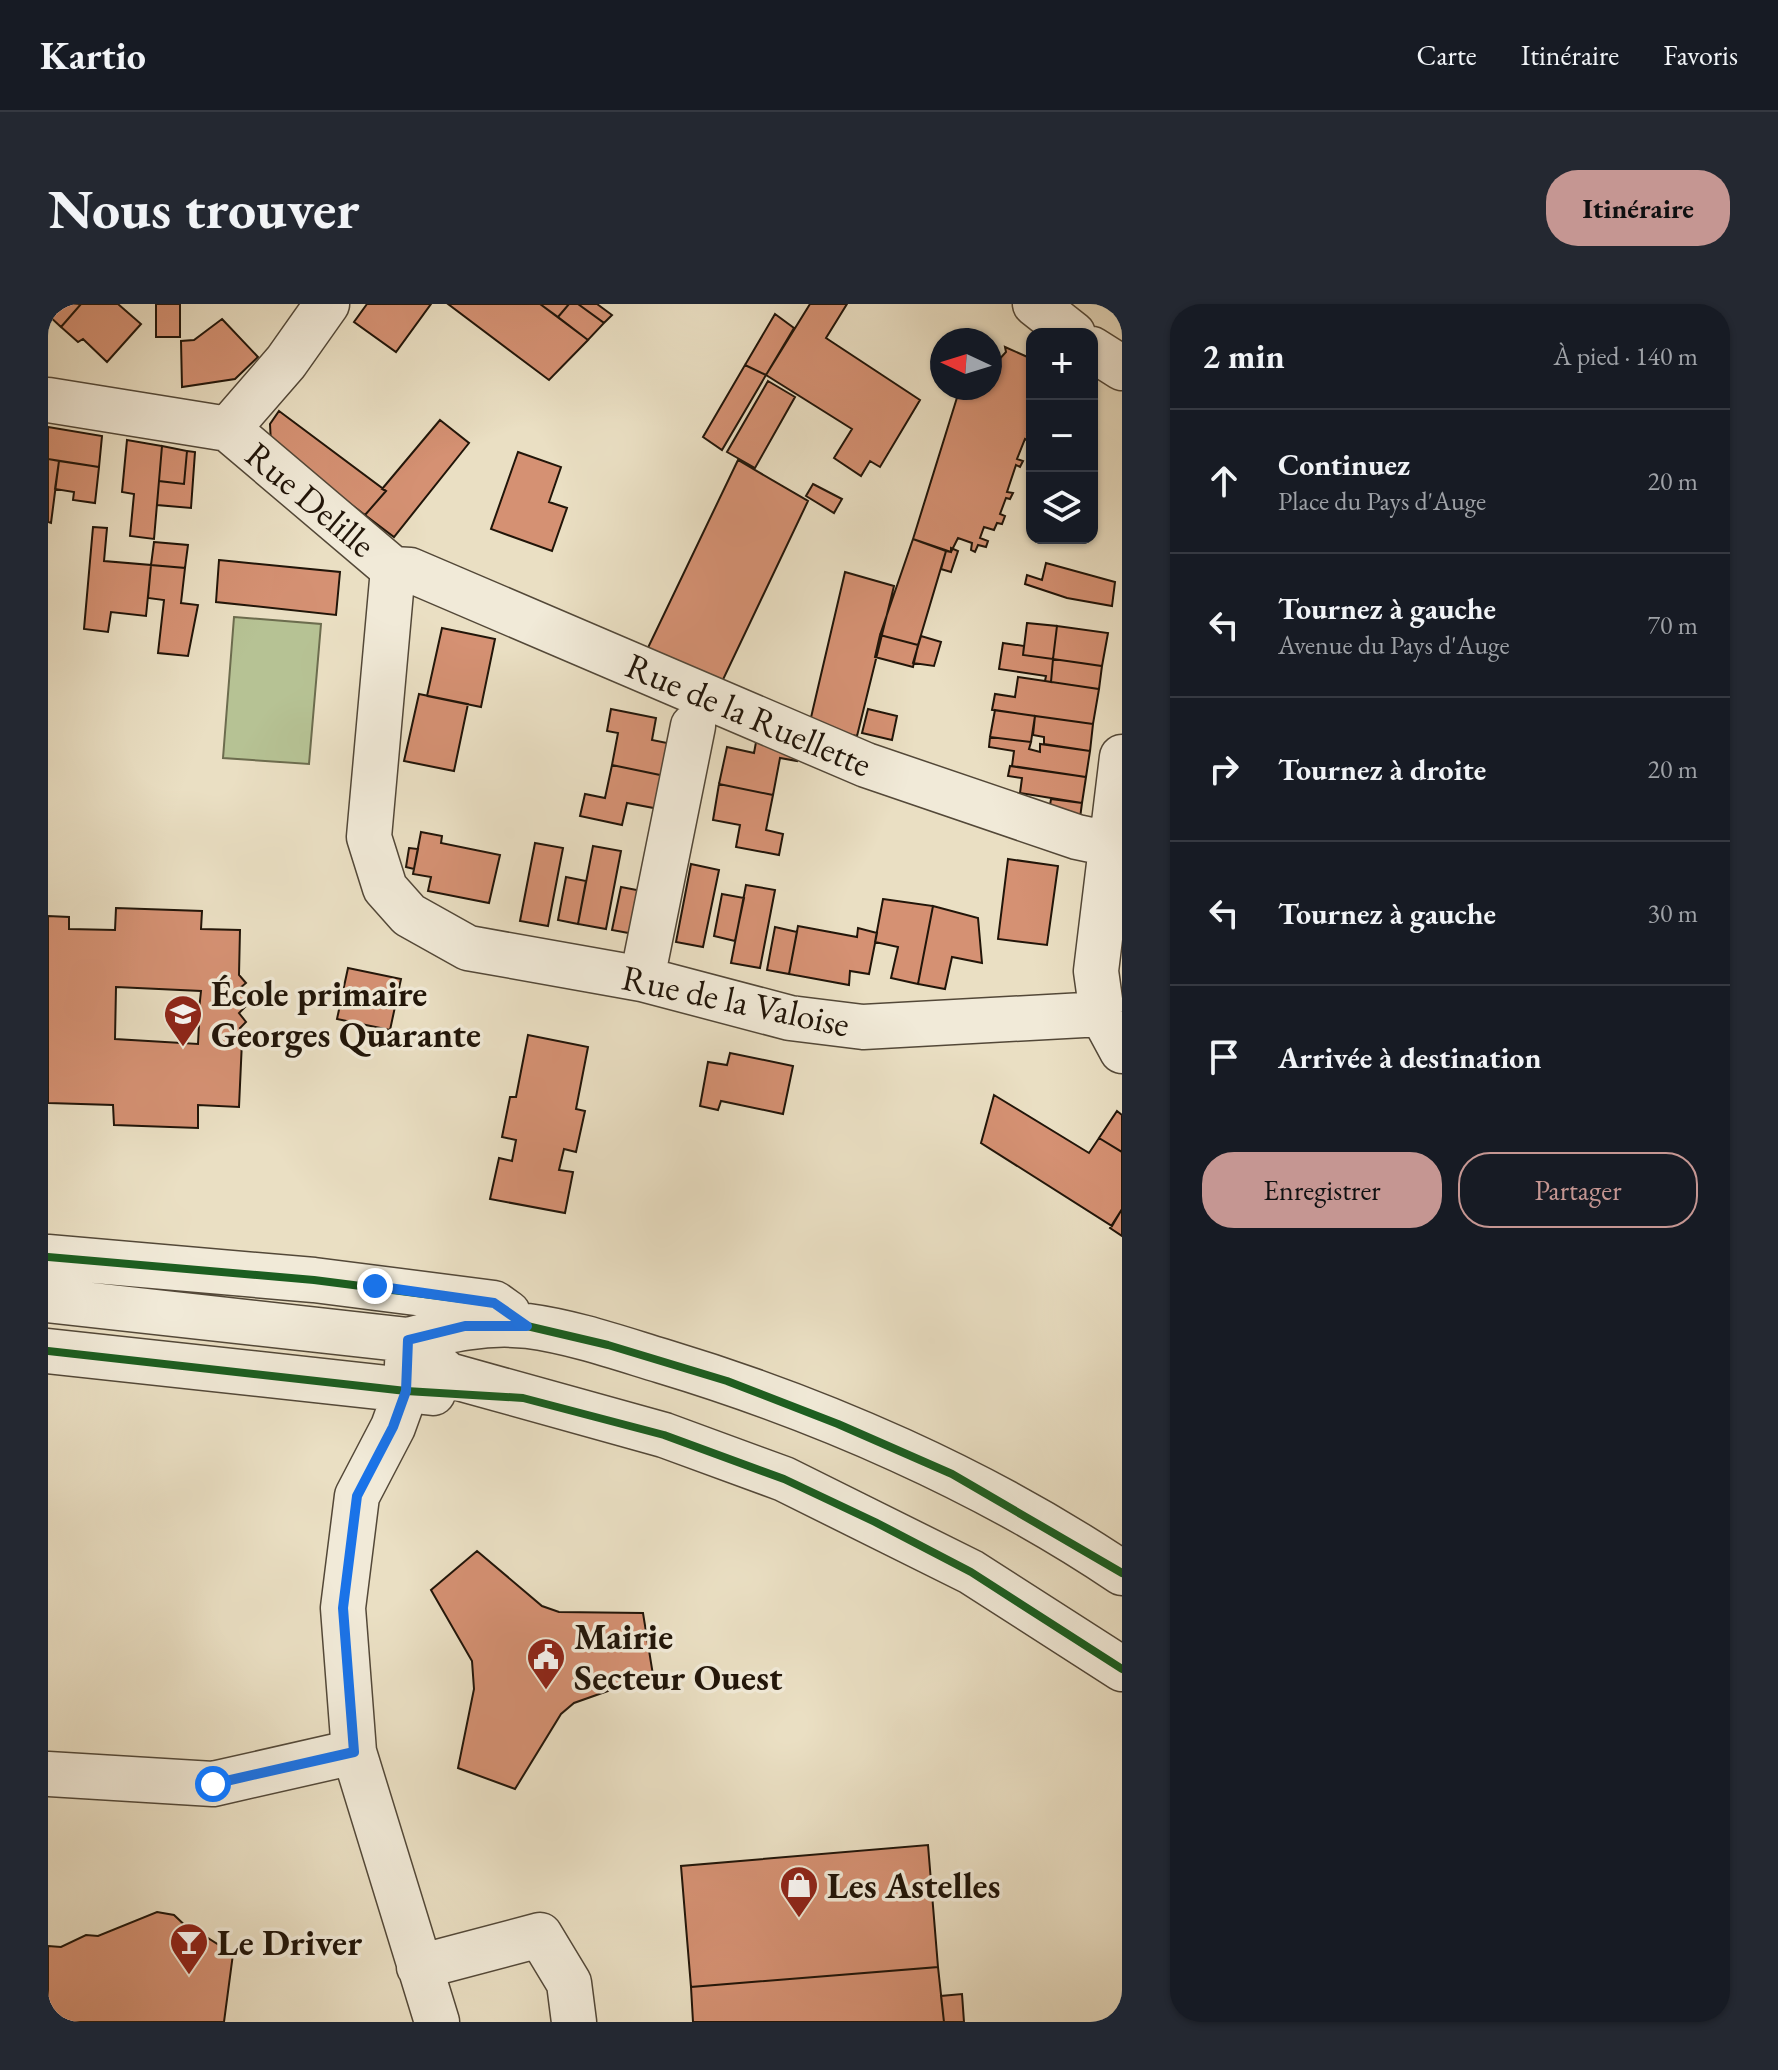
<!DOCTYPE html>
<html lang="fr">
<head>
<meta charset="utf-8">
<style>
  body { margin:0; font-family:"EB Garamond",serif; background:#242831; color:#f1f3f6 }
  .controls { position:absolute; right:24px; top:24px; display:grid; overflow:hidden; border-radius:16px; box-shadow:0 2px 6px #0004 }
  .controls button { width:72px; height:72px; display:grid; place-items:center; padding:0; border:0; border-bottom:2px solid #363941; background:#171b24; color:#f1f3f6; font:40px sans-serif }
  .compass { position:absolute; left:882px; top:24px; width:72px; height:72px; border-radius:50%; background:#171b24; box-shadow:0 2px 6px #0004; rotate:274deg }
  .stop { position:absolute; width:24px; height:24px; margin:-18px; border:6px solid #1a73e8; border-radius:50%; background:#fff }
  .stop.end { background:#1a73e8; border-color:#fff; box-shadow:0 2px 8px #0008 }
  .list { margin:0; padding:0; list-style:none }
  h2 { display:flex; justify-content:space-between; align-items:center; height:104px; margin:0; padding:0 32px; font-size:34px }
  h2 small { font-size:26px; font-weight:400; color:#9ea1a6 }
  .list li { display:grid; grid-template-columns:52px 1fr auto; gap:24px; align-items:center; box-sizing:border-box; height:144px; padding:0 32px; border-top:2px solid #363941 }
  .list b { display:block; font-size:30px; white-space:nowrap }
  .list p { margin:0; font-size:26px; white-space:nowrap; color:#9ea1a6 }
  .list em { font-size:26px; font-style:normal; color:#9ea1a6 }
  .actions { display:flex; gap:16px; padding:24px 32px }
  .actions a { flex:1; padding:18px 0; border:2px solid #c59692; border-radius:32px; text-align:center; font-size:28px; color:#c59692 }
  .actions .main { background:#c59692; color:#111 }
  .icon { flex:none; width:44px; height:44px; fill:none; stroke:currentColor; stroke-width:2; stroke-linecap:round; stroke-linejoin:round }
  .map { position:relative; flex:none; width:1074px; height:1718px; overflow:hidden; border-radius:32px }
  header { display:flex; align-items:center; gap:48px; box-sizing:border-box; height:112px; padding:0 40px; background:#171b24; border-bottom:2px solid #363941 }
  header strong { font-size:38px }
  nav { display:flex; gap:44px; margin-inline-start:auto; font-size:28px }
  .intro { display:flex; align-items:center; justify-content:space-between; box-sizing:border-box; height:192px; padding:0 48px }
  h1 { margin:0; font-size:56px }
  .button { padding:20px 36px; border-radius:32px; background:#c59692; color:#111; font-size:28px; font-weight:700 }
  main { display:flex; gap:48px; padding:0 48px }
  aside { flex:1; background:#171b24; border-radius:32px; box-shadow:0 2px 6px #0004 }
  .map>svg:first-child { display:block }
  .green { fill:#b6c294; stroke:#6c6c4e; stroke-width:2 }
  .building { fill:#d59173; stroke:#211509; stroke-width:2; fill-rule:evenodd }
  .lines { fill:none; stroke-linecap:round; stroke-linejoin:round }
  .minor-casing { stroke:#534838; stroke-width:47 }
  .minor { stroke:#f1ead8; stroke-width:44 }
  .cycleway-casing { stroke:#f1ead8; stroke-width:13 }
  .cycleway { stroke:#1b5e20; stroke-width:8 }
  .route { stroke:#1a73e8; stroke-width:10 }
  .labels { text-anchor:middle; stroke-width:7; stroke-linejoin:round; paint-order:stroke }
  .street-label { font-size:36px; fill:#211509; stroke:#f1ead8 }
  .poi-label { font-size:36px; font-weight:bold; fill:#211509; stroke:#f1ead8; text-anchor:start }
</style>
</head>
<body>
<header>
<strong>Kartio</strong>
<nav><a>Carte</a><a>Itinéraire</a><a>Favoris</a></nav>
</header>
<div class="intro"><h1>Nous trouver</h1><a class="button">Itinéraire</a></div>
<main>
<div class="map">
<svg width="1074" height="1718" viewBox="0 0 1074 1718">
  <rect width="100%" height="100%" fill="#eadfc3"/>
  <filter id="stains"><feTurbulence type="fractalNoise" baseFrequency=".0025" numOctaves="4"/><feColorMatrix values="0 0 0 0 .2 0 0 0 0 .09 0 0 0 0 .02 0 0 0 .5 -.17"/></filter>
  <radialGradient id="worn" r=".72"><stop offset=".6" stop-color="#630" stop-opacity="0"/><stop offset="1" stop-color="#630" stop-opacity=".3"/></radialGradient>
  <path class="green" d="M186,313L273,320L261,460L175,454Z"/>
  <path class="building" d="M0,0H33L13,23L0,11Z
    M33,0H70L93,20L59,58L35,35L30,38L13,23Z
    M108,0H132V33H108Z
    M319,0H383L348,48L306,18Z
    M400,0H492L540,36L501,76Z
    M492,0H521L510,13Z
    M521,0H530L556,19L540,36L510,13Z
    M530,0H549L564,11L556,19Z
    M762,0H799L778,34L872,96L832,163L822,157L813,172L786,154L804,125L718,71Z
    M727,10L746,24L718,71L697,61Z
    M174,15L210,53L187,75L134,83L133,37L146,36Z
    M957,43L984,55L980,61L984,67V111L979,128L983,130L981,137L977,135L969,155L975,157L972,163L968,161L959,188L965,189L962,195L958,194L952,210L957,212L954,220L949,219L946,226L936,223L932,234L940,237L938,243L930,241L927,248L923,246L924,239L910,234L903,248L865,235L912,84H942V57L948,59L958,48Z
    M697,61L718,71L674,146L655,133Z
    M720,77L747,93L707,164L679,148Z
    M231,107L338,187L317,211L223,140L222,120Z
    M392,116L421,139L346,233L317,211L338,187L334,185Z
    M0,123L54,132L51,163L0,155Z
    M79,136L114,142L106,235L82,232L86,190L74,188Z
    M114,142L139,147L136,180L111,177Z
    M139,147L147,148L143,204L109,201L111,177L136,180Z
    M470,148L513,163L501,198L519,204L504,247L443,225Z
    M0,155L11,157L3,219L0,218Z
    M690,156L760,197L671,384L596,352Z
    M11,157L51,163L47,199L25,196L26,188L7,185Z
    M765,180L794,195L786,209L758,192Z
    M45,223L59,224L56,257L103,261L98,312L63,308L60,328L36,325Z
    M865,235L898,247L870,341L832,331Z
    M106,238L140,241L137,264L103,261Z
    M903,244L910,247L903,268L893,265L898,247L903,248Z
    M171,256L292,268L288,311L168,298Z
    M998,259L1067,278L1064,302L1019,294L977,280L979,271L994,276Z
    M103,261L137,264L133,299L150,301L140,352L110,349L116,296L100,294Z
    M797,268L846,282L809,432L761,422Z
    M979,319L1009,322L1005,355L975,351Z
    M1009,322L1060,329L1054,362L1005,355Z
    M394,324L447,335L433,403L379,392Z
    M832,331L870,341L865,363L827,353Z
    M873,332L893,338L886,362L865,359Z
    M955,339L976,342L975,351L1005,355L1003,378L997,377L998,372L951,365Z
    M1005,355L1054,362L1051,385L1003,378Z
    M970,373L1051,385L1045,420L944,406L947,390L967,393Z
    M371,390L420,400L406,467L356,457Z
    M563,405L608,414L604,436L624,440L617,472L564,461L570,429L559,427Z
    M820,405L849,412L844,436L814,429Z
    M947,406L987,412L983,438L942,433Z
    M987,412L1045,420L1042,447L996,440V433L985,431Z
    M711,422L753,439L749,457L732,454L725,491L671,480L679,443L706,449Z
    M942,433L983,438L981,445L992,448V440L1042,447L1038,473L964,462L966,447L941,443Z
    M564,461L617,472L611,505L579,499L574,521L532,512L537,490L557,494Z
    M962,462L1038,473L1034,499L972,489L974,474L960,472Z
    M671,480L725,491L718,526L735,530L731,551L688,543L692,521L665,516Z
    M1003,495L1034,499L1030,529L999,519Z
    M373,528L394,532L393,539L452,551L441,599L380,587L383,573L365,570Z
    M487,539L515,544L500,622L472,617Z
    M545,542L573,547L558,625L530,620Z
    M361,544L370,545L366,565L358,563Z
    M960,555L1010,562L999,641L950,635Z
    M643,560L671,566L655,643L628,638Z
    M518,573L538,577L530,620L510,616Z
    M698,581L727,586L712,664L683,659Z
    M573,583L594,587L586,630L564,626Z
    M674,590L696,594L687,637L666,632Z
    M835,595L885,602L870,680L843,674L850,643L827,638Z
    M885,602L930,614L934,659L904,653L897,685L870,680Z
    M68,604L154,607L153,625L192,626L191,671L198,679L192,684L199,692L193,699L197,703L191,709L198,718L192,724L197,731L194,737L191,803L150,801V824L66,821L65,801L0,799V612L21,613V625L67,626ZM68,683L153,687L151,706L141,712L151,720L150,740L67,735Z
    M750,622L809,633L810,624L829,629L821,670L802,667L801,681L741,670Z
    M727,623L749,628L741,670L719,666Z
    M300,664L353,675L342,726L289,715Z
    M480,731L540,743L528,805L537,807L528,848L516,845L511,866L525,868L517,909L442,895L451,854L464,857L468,836L454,833L462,793H468Z
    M682,749L745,762L735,810L673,797L670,806L652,802L660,758L679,761Z
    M946,791L1041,849L1051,834L1074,848V905L1064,922L933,839Z
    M1069,807L1074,811V848L1051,834Z
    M1074,905V932L1062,924Z
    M429,1247L494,1302L511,1308L595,1309L605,1371L526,1399L513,1410L467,1485L410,1464L426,1385L424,1357L383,1286Z
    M880,1541L890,1663L643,1683L633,1562Z
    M109,1608L126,1611L144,1628L152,1629L185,1650L176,1718H0V1642L13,1643L38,1631L50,1632Z
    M890,1663L896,1718H645L643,1683Z
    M914,1690L916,1718H896L893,1692Z"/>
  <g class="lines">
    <defs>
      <path id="minor" d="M987,0L1025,30
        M1044,45L1074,64
        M0,96L180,125L345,265
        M180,125L238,58L279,0
        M345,265L321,533L337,584L361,611L420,644L594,675L742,714L815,723L1054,710
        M345,265L362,266L818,461L1029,533L1062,540
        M1074,453L1048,667L1054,710L1074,747
        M594,675L645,422
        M0,953L266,976L446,999L460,1009
        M0,996L360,1036C400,1026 439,1017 480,1022C525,1028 571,1044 614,1057C773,1105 936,1176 1074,1269
        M360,1036L400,1071L616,1131L736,1175L923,1268L1074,1365
        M360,1036L358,1087L345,1123L309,1192L295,1304L306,1448L389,1718
        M0,1047L385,1089
        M0,1470L165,1480L306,1448
        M371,1663L492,1631L521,1679L526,1718"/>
    </defs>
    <use href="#minor" class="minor-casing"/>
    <use href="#minor" class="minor"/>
    <defs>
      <path id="cycleway" d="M0,953L266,976L446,999L479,1022L560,1041L679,1077L790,1120L904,1170L1074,1269
        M0,1047L358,1087L475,1094L616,1131L736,1175L827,1218L923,1268L1074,1365"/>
    </defs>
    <use href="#cycleway" class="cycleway-casing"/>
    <use href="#cycleway" class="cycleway"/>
  </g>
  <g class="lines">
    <path class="route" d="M165,1480L306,1448L295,1304L309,1192L345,1123L358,1087L360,1036L417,1022H479L446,999L327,982"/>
  </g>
  <defs>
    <symbol id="school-pin" viewBox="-11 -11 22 30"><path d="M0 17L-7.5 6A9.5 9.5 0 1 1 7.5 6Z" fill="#8f2418" stroke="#f1ead8"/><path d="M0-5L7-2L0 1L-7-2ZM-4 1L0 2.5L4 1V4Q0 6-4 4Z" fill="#fff"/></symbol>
    <symbol id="civic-pin" viewBox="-11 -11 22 30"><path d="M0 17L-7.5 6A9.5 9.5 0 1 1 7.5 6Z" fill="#8f2418" stroke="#f1ead8"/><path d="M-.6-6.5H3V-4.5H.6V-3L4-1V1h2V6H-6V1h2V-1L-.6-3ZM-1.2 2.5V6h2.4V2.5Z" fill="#fff"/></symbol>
    <symbol id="shop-pin" viewBox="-11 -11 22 30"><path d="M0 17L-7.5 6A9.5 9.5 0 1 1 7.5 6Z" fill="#8f2418" stroke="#f1ead8"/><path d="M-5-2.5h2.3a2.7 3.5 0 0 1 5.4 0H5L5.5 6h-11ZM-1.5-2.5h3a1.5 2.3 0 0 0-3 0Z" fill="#fff"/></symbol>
    <symbol id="bar-pin" viewBox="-11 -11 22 30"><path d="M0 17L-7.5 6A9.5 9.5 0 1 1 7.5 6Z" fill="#8f2418" stroke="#f1ead8"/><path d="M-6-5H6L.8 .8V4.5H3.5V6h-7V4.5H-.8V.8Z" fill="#fff"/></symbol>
  </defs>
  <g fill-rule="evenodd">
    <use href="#school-pin" x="113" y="688" width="44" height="60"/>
    <use href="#civic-pin" x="476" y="1331" width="44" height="60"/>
    <use href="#shop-pin" x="729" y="1559" width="44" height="60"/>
    <use href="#bar-pin" x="119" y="1616" width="44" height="60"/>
  </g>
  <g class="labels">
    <g class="street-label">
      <text transform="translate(263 195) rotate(40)" y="13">Rue Delille</text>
      <text transform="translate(701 410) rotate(23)" y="13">Rue de la Ruellette</text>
      <text transform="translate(688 696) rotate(12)" y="13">Rue de la Valoise</text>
    </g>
    <g class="poi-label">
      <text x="163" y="702">École primaire<tspan x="163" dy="41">Georges Quarante</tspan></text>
      <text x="526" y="1345">Mairie<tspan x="526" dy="41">Secteur Ouest</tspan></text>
      <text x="779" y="1594">Les Astelles</text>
      <text x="169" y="1651">Le Driver</text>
    </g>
  </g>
  <rect width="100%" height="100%" filter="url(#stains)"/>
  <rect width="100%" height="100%" fill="url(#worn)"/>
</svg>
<div class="controls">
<button>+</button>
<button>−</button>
<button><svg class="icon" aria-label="layers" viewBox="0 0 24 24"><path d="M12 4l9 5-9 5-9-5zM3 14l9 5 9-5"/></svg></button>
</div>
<svg class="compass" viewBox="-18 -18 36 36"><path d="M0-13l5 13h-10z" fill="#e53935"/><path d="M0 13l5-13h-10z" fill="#9ea1a6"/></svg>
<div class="stop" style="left:165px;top:1480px"></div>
<div class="stop end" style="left:327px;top:982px"></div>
</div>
<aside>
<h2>2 min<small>À pied · 140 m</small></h2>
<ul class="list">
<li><svg class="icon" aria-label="ahead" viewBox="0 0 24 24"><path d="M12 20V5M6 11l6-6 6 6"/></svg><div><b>Continuez</b><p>Place du Pays d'Auge</p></div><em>20 m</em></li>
<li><svg class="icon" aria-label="left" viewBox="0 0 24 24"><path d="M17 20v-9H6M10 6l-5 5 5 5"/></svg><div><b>Tournez à gauche</b><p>Avenue du Pays d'Auge</p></div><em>70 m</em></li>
<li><svg class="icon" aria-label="right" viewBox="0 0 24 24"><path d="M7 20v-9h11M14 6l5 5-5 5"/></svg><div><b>Tournez à droite</b></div><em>20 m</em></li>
<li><svg class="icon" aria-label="left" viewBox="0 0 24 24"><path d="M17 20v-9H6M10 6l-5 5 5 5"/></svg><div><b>Tournez à gauche</b></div><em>30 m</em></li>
<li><svg class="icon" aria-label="arrive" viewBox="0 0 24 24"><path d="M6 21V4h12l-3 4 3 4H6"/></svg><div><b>Arrivée à destination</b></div></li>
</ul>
<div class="actions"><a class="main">Enregistrer</a><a>Partager</a></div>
</aside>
</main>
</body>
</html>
